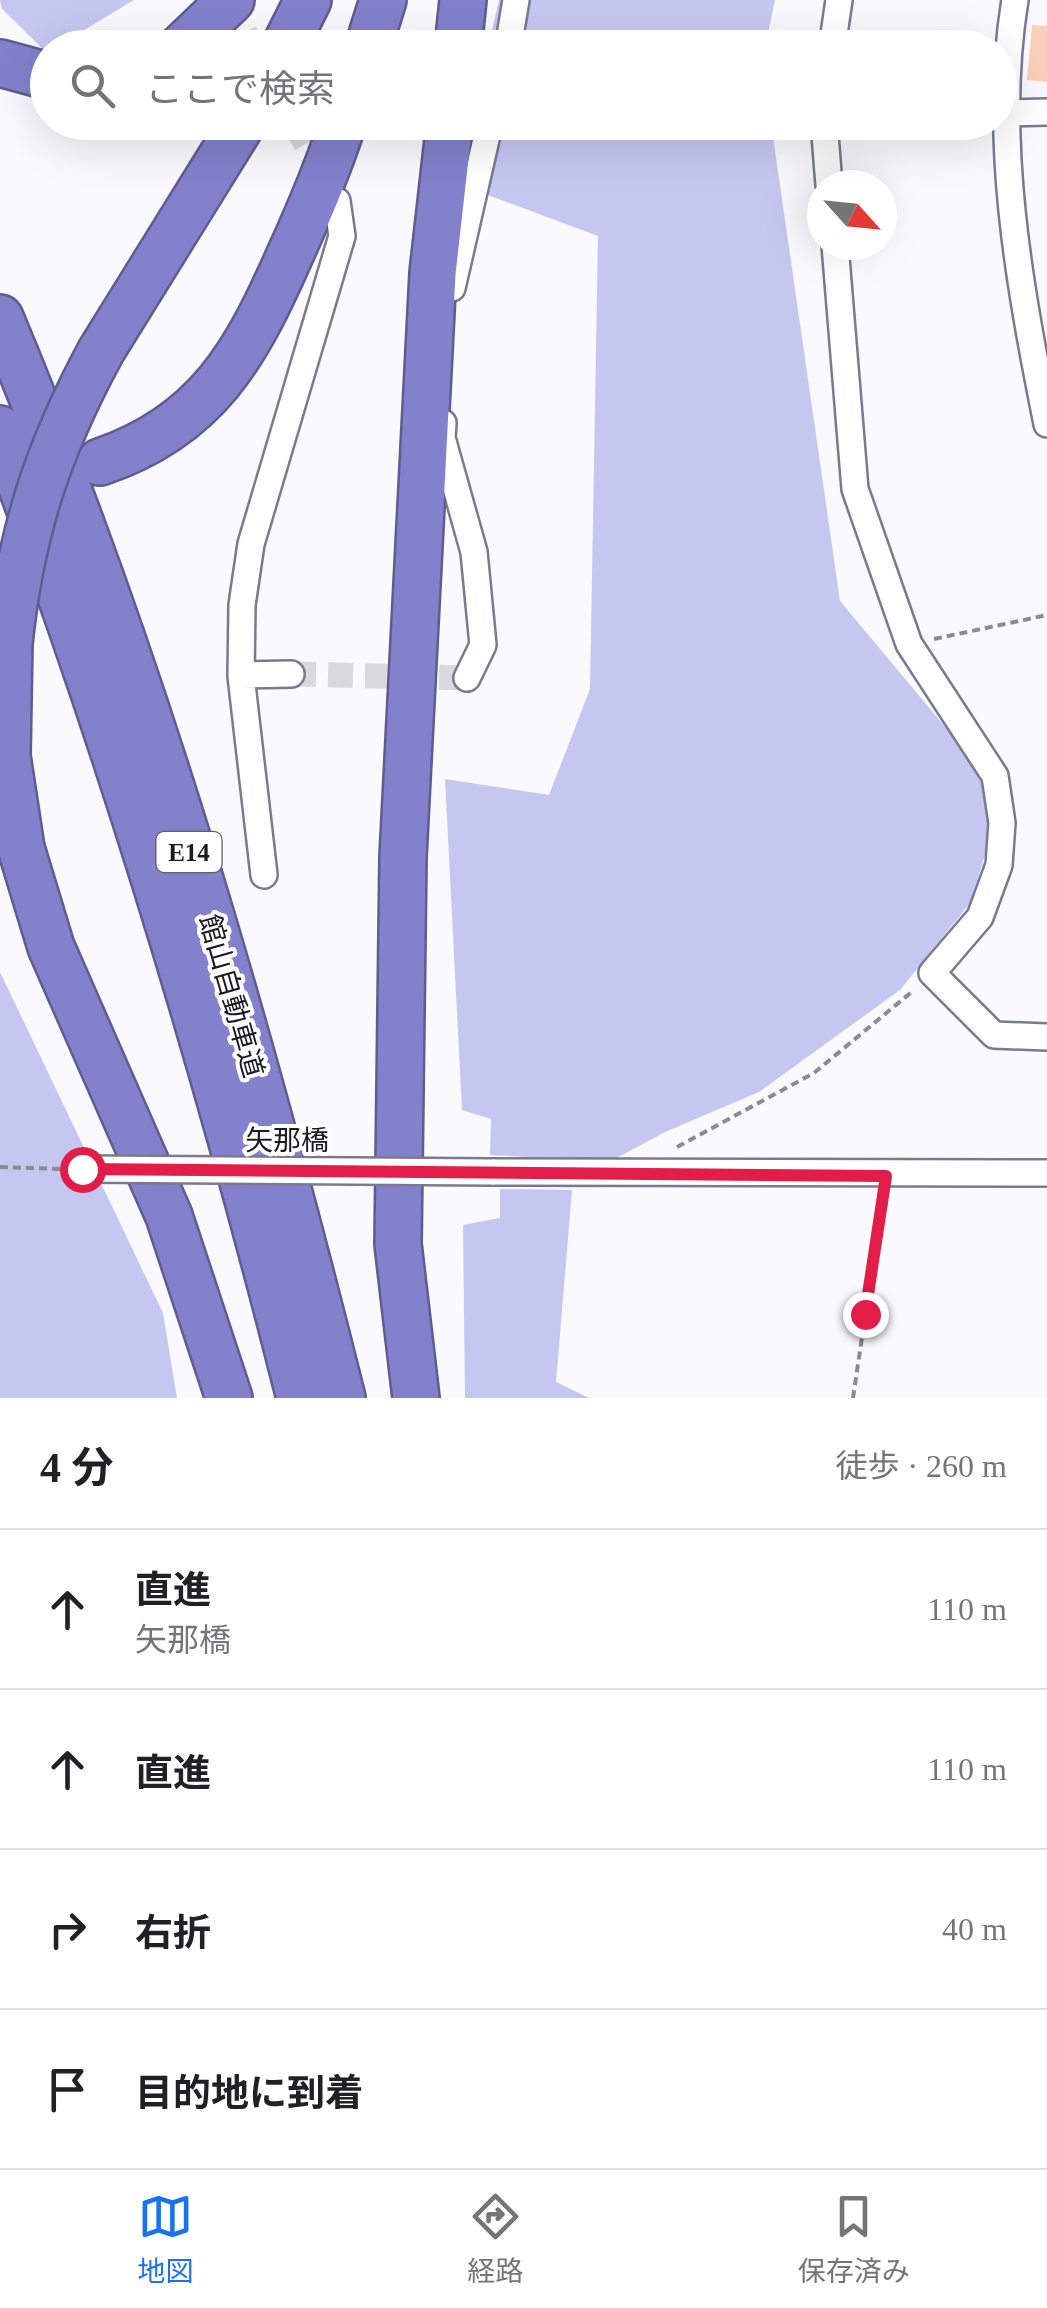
<!DOCTYPE html>
<html lang="ja">
<head>
<meta charset="utf-8">
<style>
  body { margin:0; font-family:"Times New Roman","Noto Sans JP",serif; background:#f6f6f6; color:#202124 }
  .compass { position:absolute; left:807px; top:170px; width:90px; height:90px; border-radius:50%; background:#fff; box-shadow:0 10px 40px #0002; rotate:117deg }
  .stop { position:absolute; width:30px; height:30px; margin:-22px; border:8px solid #e11d48; border-radius:50%; background:#fff }
  .stop.end { background:#e11d48; border-color:#fff; box-shadow:0 2px 10px #0008 }
  .list { margin:0; padding:0; list-style:none }
  h2 { display:flex; justify-content:space-between; align-items:center; height:130px; margin:0; padding:0 40px; font-size:42px }
  h2 small { font-size:32px; font-weight:400; color:#757577 }
  .list li { display:grid; grid-template-columns:65px 1fr auto; gap:30px; align-items:center; box-sizing:border-box; height:160px; padding:0 40px; border-top:2px solid #e0e0e0 }
  .list b { display:block; font-size:38px; white-space:nowrap }
  .list p { margin:0; font-size:32px; white-space:nowrap; color:#757577 }
  .list em { font-size:32px; font-style:normal; color:#757577 }
  .icon { flex:none; width:55px; height:55px; fill:none; stroke:currentColor; stroke-width:2; stroke-linecap:round; stroke-linejoin:round }
  .map { position:relative; flex:none; width:1047px; height:1398px; overflow:hidden }
  .search { position:absolute; background:#fff; box-shadow:0 10px 40px #0002; left:30px; right:30px; top:30px; height:110px; display:flex; align-items:center; gap:25px; box-sizing:border-box; padding:0 35px; border-radius:55px; color:#757577; font-size:38px }
  .sheet { height:770px; background:#fff }
  nav { display:flex; justify-content:space-around; align-items:center; box-sizing:border-box; height:140px; border-top:2px solid #e0e0e0; background:#fff; font-size:28px; color:#757577 }
  nav a { display:grid; justify-items:center; gap:5px }
  nav .on { color:#1a73e8 }
  .map>svg:first-child { display:block }
  .green { fill:#c5c7f1 }
  .building { fill:#fbcfb8 }
  .lines { fill:none; stroke-linecap:round; stroke-linejoin:round }
  .street-tunnel { stroke:#d8d8dd; stroke-width:25; stroke-dasharray:25 12; stroke-linecap:butt }
  .street-casing { stroke:#797a90; stroke-width:30 }
  .highway-casing { stroke:#5e5d91; stroke-width:50 }
  .path { stroke:#8a8a91; stroke-width:4; stroke-dasharray:8 5; stroke-linecap:butt }
  .street { stroke:#fff; stroke-width:25 }
  .highway { stroke:#8381cc; stroke-width:45 }
  .street-bridge-casing { stroke:#797a90; stroke-width:30; stroke-linecap:butt }
  .highway-bridge-casing { stroke:#5e5d91; stroke-width:50; stroke-linecap:butt }
  .street-bridge { stroke:#fff; stroke-width:25 }
  .highway-bridge { stroke:#8381cc; stroke-width:45 }
  .route { stroke:#e11d48; stroke-width:12 }
  .labels { text-anchor:middle; stroke-width:8; stroke-linejoin:round; paint-order:stroke }
  .shield { fill:#fff; stroke:#5f5f65; stroke-width:2.5 }
  .shield-label { font-size:25px; font-weight:bold; fill:#1a1a23 }
  .street-label { font-size:28px; fill:#1a1a23; stroke:#fff }
</style>
</head>
<body>
<div class="map">
<svg width="1047" height="1398" viewBox="0 0 1047 1398">
  <rect width="100%" height="100%" fill="#f9f9fe"/>
  <path class="green" d="M0,0H134L56,47L48,48L47,53L2,9Z
    M499,0H775L765,47L488,48Z
    M472,123H771L840,601L987,777L991,835L970,903L900,990L759,1092L665,1132L611,1161L490,1155L491,1119L462,1110L445,779L549,795L590,689L598,236L458,184Z
    M0,972L163,1313L177,1398H0Z
    M500,1189L572,1190L556,1382L589,1398H465L463,1225L500,1218Z"/>
  <path class="building" d="M1032,25L1047,26V82L1027,80Z"/>
  <g class="lines">
    <path class="street-tunnel" d="M227,0L253,48
      M294,122L325,179
      M291,674L467,678"/>
    <defs>
      <path id="street" d="M1015,0C992,138 1020,289 1047,424
        M508,48L516,0
        M832,48L839,0
        M1000,113L1047,112
        M824,122L829,185
        M835,245L855,489L909,644L995,776L1002,823L999,865L980,917L932,973L994,1035L1047,1037
        M452,288L490,122
        M443,423L442,438L474,552L483,645L467,678
        M241,675L291,674
        M264,875L241,676L242,605L251,544L342,236L337,201
        M492,1172L1047,1173"/>
      <path id="highway" d="M181,48L231,0
        M284,48L308,0
        M368,48L383,0
        M458,48L463,0
        M0,63L48,76
        M0,318C146,666 250,1032 342,1398
        M101,351L243,122
        M0,429C120,746 217,1069 300,1398
        M100,462C207,426 246,354 289,257C309,213 328,169 343,122
        M9,643L7,756L21,848L51,947L169,1216L229,1398
        M416,1398L398,1244L403,857L433,273L450,122"/>
    </defs>
    <use href="#street" class="street-casing"/>
    <use href="#highway" class="highway-casing"/>
    <path class="path" d="M934,639L1047,615
      M677,1147L814,1073L914,990
      M0,1167L60,1169
      M853,1398L883,1196"/>
    <use href="#street" class="street"/>
    <use href="#highway" class="highway"/>
    <defs>
      <path id="street-bridge" d="M82,1169L492,1172"/>
      <path id="highway-bridge" d="M9,643C21,531 48,449 101,351"/>
    </defs>
    <use href="#street-bridge" class="street-bridge-casing"/>
    <use href="#highway-bridge" class="highway-bridge-casing"/>
    <use href="#street-bridge" class="street-bridge"/>
    <use href="#highway-bridge" class="highway-bridge"/>
  </g>
  <g class="lines">
    <path class="route" d="M82,1169L886,1176L865,1314"/>
  </g>
  <g class="labels">
    <rect class="shield" x="156.5" y="832" width="65" height="40" rx="8"/>
    <g class="shield-label">
      <text x="189" y="861">E14</text>
    </g>
    <g class="street-label">
      <text transform="translate(232 996) rotate(74)" y="10">館山自動車道</text>
      <text x="287" y="1150">矢那橋</text>
    </g>
  </g>
</svg>
<svg class="compass" viewBox="-18 -18 36 36"><path d="M0-13l5 13h-10z" fill="#e53935"/><path d="M0 13l5-13h-10z" fill="#757577"/></svg>
<div class="stop" style="left:82px;top:1169px"></div>
<div class="stop end" style="left:865px;top:1314px"></div>
<div class="search"><svg class="icon" aria-label="search" viewBox="0 0 24 24"><circle cx="10" cy="10" r="6"/><path d="M15 15l6 6"/></svg>ここで検索</div>
</div>
<section class="sheet">
<h2>4 分<small>徒歩 · 260 m</small></h2>
<ul class="list">
<li><svg class="icon" aria-label="ahead" viewBox="0 0 24 24"><path d="M12 20V5M6 11l6-6 6 6"/></svg><div><b>直進</b><p>矢那橋</p></div><em>110 m</em></li>
<li><svg class="icon" aria-label="ahead" viewBox="0 0 24 24"><path d="M12 20V5M6 11l6-6 6 6"/></svg><div><b>直進</b></div><em>110 m</em></li>
<li><svg class="icon" aria-label="right" viewBox="0 0 24 24"><path d="M7 20v-9h11M14 6l5 5-5 5"/></svg><div><b>右折</b></div><em>40 m</em></li>
<li><svg class="icon" aria-label="arrive" viewBox="0 0 24 24"><path d="M6 21V4h12l-3 4 3 4H6"/></svg><div><b>目的地に到着</b></div></li>
</ul>
</section>
<nav>
<a class="on"><svg class="icon" aria-label="map" viewBox="0 0 24 24"><path d="M3 6l6-2 6 2 6-2v14l-6 2-6-2-6 2zM9 4v14M15 6v14"/></svg>地図</a>
<a><svg class="icon" aria-label="directions" viewBox="0 0 24 24"><path d="M12 3l9 9-9 9-9-9zM9 14v-3h6M13 9l2 2-2 2"/></svg>経路</a>
<a><svg class="icon" aria-label="saved" viewBox="0 0 24 24"><path d="M7 4h10v16l-5-4-5 4z"/></svg>保存済み</a>
</nav>
</body>
</html>
